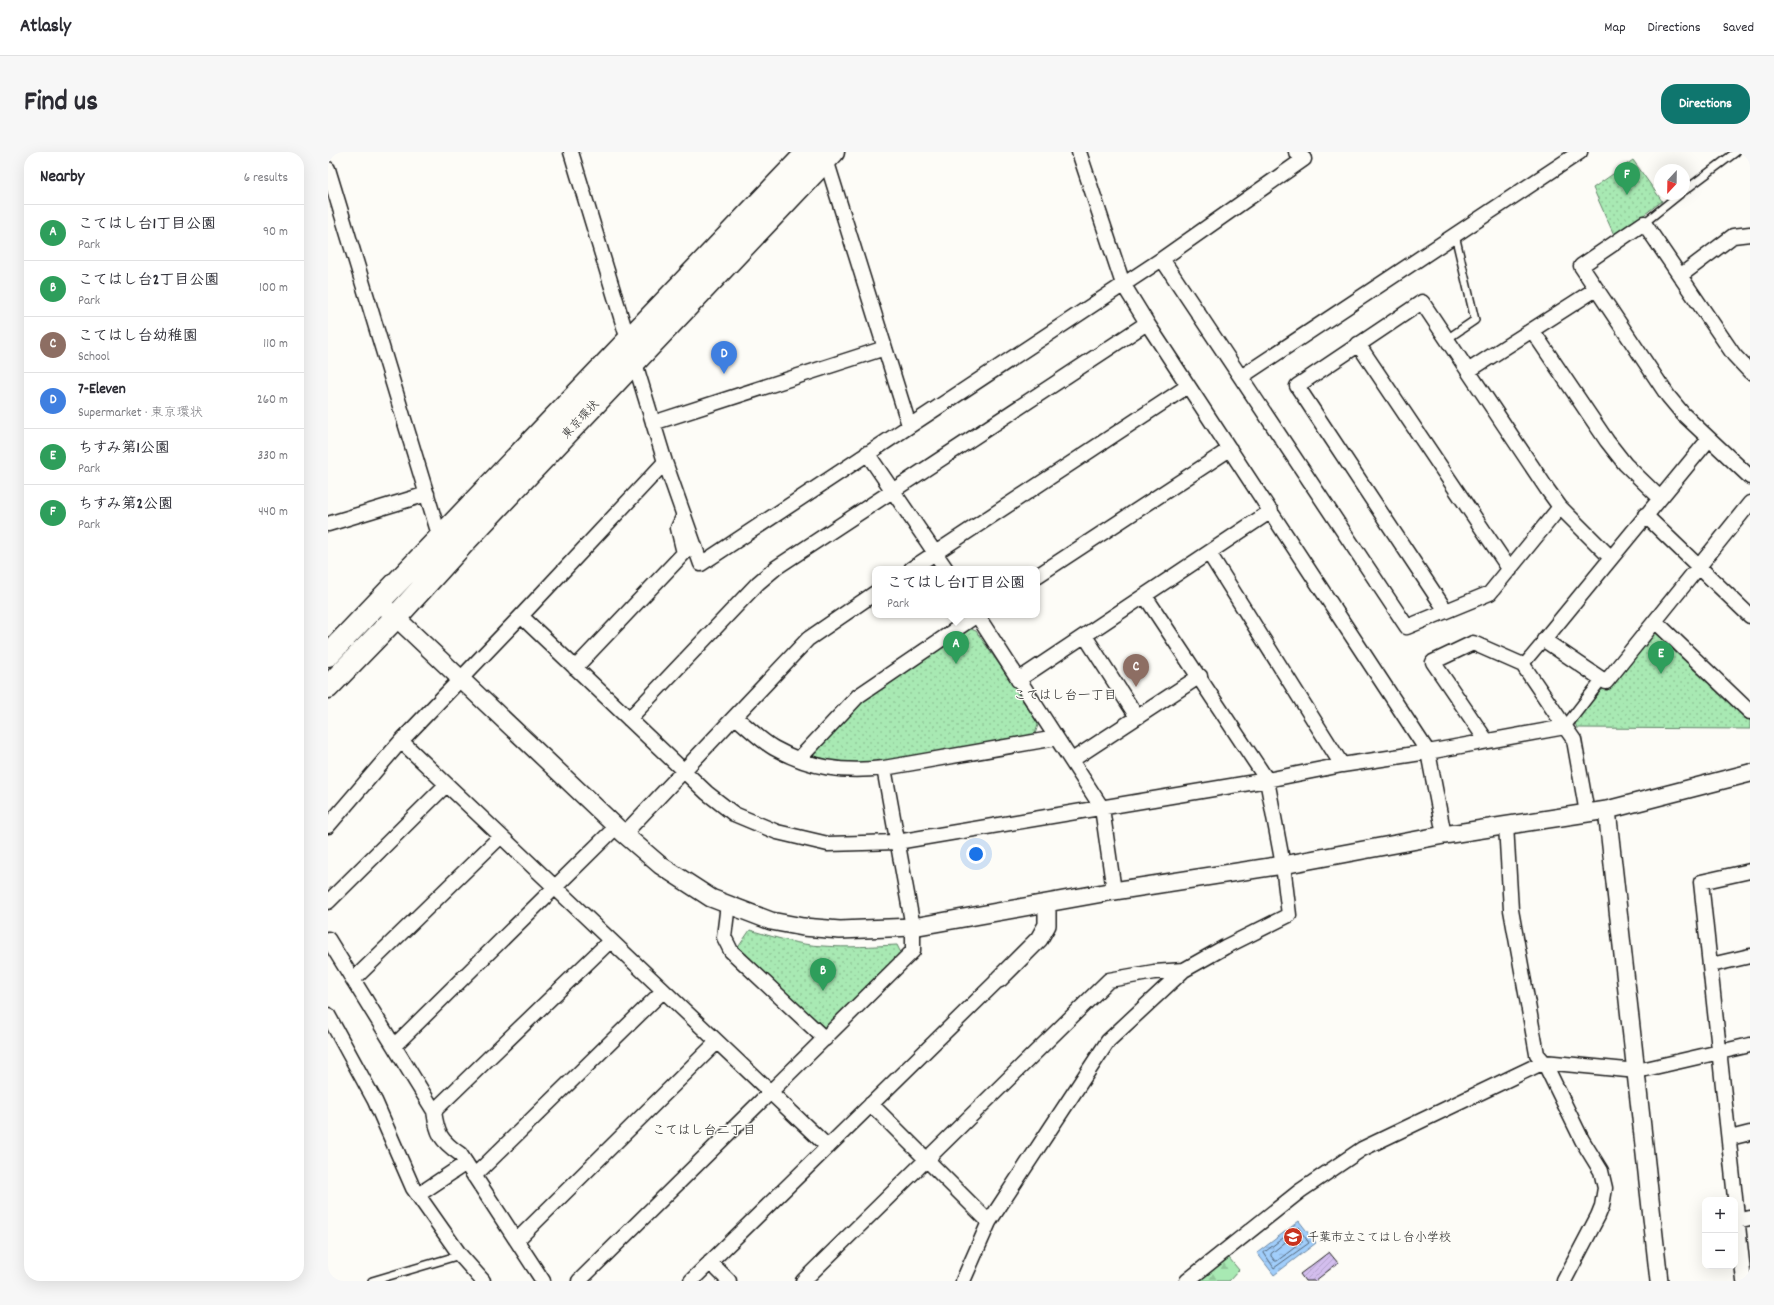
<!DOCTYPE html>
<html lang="en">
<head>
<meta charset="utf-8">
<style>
  body { margin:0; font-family:Dekko,"Klee One",sans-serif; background:#f7f7f7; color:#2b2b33 }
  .controls { position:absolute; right:12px; bottom:12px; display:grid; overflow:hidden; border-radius:8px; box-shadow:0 4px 16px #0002 }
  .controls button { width:36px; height:36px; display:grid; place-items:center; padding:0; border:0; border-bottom:1px solid #e1e1e2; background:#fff; color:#2b2b33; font:20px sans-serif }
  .compass { position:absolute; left:1326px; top:12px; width:36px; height:36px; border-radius:50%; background:#fff; box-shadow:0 4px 16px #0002; rotate:202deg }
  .you { position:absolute; left:648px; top:702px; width:14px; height:14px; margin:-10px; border:3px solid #fff; border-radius:50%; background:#1a73e8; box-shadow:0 0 0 6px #1a73e833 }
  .badge { display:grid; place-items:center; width:26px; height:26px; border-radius:50%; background:#0f766e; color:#fff; font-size:13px; font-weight:700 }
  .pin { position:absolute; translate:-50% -33px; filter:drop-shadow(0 1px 2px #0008) }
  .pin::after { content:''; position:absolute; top:21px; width:14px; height:12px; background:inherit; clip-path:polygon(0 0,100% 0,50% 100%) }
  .popup { position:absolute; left:544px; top:414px; width:168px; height:52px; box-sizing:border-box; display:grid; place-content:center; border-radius:8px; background:#fff; filter:drop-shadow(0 1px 3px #0005); font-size:13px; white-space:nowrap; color:#7c7c81 }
  .popup b { font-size:15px; color:#2b2b33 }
  .popup::after { content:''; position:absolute; left:50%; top:100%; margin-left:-8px; border:8px solid transparent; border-top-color:#fff }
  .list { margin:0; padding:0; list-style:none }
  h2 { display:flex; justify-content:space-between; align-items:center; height:52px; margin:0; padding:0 16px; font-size:17px }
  h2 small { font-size:13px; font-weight:400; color:#7c7c81 }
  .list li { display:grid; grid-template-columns:26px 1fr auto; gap:12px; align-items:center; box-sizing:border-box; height:56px; padding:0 16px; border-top:1px solid #e1e1e2 }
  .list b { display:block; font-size:15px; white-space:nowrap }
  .list p { margin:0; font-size:13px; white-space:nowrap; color:#7c7c81 }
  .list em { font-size:13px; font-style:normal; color:#7c7c81 }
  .map { position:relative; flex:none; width:1422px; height:1129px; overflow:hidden; border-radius:16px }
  header { display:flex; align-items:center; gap:24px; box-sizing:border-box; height:56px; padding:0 20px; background:#fff; border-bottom:1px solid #e1e1e2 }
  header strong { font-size:19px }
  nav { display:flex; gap:22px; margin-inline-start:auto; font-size:14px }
  .intro { display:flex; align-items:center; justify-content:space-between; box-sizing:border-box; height:96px; padding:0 24px }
  h1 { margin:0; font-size:28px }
  .button { padding:10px 18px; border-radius:16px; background:#0f766e; color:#fff; font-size:14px; font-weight:700 }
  main { display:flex; gap:24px; padding:0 24px }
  aside { flex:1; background:#fff; border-radius:16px; box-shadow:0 4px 16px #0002 }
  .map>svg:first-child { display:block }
  .forest { fill:url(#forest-firs); stroke:#628268 }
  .park { fill:url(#park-dots); stroke:#628268 }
  .water { fill:url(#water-ripples); stroke:#6c87a2 }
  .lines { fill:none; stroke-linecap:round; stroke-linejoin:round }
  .shore { stroke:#516375; stroke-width:1 }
  .building { fill:url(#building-hatch); stroke:#1c1c1c }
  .service-casing { stroke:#1c1c1c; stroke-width:10 }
  .pedestrian-casing { stroke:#1c1c1c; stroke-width:13 }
  .minor-casing { stroke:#1c1c1c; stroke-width:17 }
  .tertiary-casing { stroke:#1c1c1c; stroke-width:20 }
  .trunk-casing { stroke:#1c1c1c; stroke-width:25 }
  .service { stroke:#fdfcf7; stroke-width:7 }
  .pedestrian { stroke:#fdfcf7; stroke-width:10 }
  .minor { stroke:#fdfcf7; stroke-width:14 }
  .tertiary { stroke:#fdfcf7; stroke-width:17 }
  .trunk { stroke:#fdfcf7; stroke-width:22 }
  .labels { text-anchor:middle; stroke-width:3; stroke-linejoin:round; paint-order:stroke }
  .street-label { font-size:12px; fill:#1c1c1c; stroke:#fdfcf7 }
  .poi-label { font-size:12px; fill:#1c1c1c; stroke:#fdfcf7; text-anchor:start }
  .neighbourhood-label { font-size:13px; fill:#1c1c1c; stroke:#fdfcf7 }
</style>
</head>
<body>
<header>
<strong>Atlasly</strong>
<nav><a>Map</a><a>Directions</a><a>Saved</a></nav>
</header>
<div class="intro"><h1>Find us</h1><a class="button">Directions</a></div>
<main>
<aside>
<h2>Nearby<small>6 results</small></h2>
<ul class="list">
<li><span class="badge" style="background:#2e9e5b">A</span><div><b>こてはし台1丁目公園</b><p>Park</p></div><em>90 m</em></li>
<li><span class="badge" style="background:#2e9e5b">B</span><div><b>こてはし台2丁目公園</b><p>Park</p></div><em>100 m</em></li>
<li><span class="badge" style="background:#8d6e63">C</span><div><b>こてはし台幼稚園</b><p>School</p></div><em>110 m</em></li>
<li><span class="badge" style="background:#3f7fe0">D</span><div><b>7-Eleven</b><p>Supermarket · 東京環状</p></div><em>260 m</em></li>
<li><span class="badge" style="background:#2e9e5b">E</span><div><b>ちすみ第1公園</b><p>Park</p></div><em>330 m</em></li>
<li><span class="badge" style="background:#2e9e5b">F</span><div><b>ちすみ第2公園</b><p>Park</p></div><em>440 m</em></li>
</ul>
</aside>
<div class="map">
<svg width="1422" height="1129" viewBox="0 0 1422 1129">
  <defs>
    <pattern id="forest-firs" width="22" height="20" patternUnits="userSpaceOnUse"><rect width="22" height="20" fill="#a8e9b3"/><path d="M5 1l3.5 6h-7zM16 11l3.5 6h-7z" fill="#90c799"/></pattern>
    <pattern id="park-dots" width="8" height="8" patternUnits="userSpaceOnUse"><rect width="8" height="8" fill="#a8e9b3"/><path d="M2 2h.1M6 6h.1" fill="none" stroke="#90c799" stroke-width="1.8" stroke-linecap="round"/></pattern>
    <pattern id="water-ripples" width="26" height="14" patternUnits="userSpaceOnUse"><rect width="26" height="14" fill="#a1cefb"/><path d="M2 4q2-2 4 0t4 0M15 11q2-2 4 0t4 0" fill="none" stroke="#8ab0d7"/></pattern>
    <pattern id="building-hatch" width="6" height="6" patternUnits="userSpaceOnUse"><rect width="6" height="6" fill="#d3beee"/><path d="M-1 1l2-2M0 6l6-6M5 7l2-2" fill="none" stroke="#b5a3cc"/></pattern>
  </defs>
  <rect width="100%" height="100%" fill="#fdfcf7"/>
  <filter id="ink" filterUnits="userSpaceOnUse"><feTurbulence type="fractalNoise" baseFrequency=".025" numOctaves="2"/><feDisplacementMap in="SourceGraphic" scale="8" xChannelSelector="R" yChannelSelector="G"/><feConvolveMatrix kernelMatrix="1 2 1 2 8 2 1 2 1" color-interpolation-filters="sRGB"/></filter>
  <g filter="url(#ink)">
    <path class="forest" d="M896,1100L911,1118L901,1129H868Z"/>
    <path class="park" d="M1305,8L1334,49L1287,85L1265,36Z
      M638,475L648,479L711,570L707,582L544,611H514L486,606L484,598L536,545Z
      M1326,479L1335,480L1422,564V577L1249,576L1246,569Z
      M422,778C446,785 470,793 495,794C520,796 545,794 569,793L574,803L500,877L491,876L409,797Z"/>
    <path class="water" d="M971,1069L988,1091L946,1123L929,1101Z"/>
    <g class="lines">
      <path class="shore" d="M970,1075L981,1091L946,1116L936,1101Z
        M968,1082L974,1088V1090L949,1109H947L943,1104V1102Z"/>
    </g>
    <path class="building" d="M1001,1100L1010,1111L987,1129H977L972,1122Z"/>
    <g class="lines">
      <defs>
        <path id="service" d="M1356,39L1408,0
          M1316,71L1352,42
          M1119,187L1147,168L1127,83
          M44,1129L132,1103"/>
        <path id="pedestrian" d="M1195,513L1216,488
          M1237,575L1274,527"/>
        <path id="minor" d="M243,0L337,310L373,412L834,107L976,7L968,0
          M751,0L795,132L819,171L1100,600L1116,683
          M496,1L581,273
          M0,17L112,386
          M834,107L1079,475L1162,441L1232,355
          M1352,124L1405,84L1422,82
          M1204,178L1279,289L1297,312L1332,346
          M1030,192L1182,418
          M1140,219L1268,137
          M1422,220L1406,203L1316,71L1253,114L1340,244L1355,262L1422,325
          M913,225L1252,0
          M325,271L557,196
          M1381,287L1216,488L1278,530L1422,351
          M539,301L618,417
          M1317,363L1422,464
          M0,372L99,342
          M881,401L1014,613
          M583,417L860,234
          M709,424L902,297
          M1118,459L969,234L1094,150L1219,337L1232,355L1283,406
          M193,464L379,641L406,662L449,680L500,692L569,690L939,628L1014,613L1100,600L1237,575
          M1327,469L1422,560
          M757,484L809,565
          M247,516L356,401L350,376L356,363
          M690,528L943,359
          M407,565C420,575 432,588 446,596C482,616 515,621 556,616L728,586
          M301,567L430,431L449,415L819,171
          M1158,588L1105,510L1145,491L1195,513L1237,575L1246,588L1259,661
          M73,589L500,995
          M471,607L530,544L649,463L774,656L786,739
          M744,608L872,524
          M1178,673L1183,758L1209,902L1216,910L1254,988L1273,1019L1277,1036L1274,1054L1270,1064L1236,1129
          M0,674L73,589L193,464L337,310
          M296,682L480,487L547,441
          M0,750L118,633
          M400,752L396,785L403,799L497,887
          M0,787L106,959C109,982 113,989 132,1002L215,1129
          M1383,813L1422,804
          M25,828L172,685
          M0,863L47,949L85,1036L132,1103L155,1129
          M66,894L288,675
          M543,952L661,1070
          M106,959L282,789
          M1402,986L1422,981
          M146,1024L335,839
          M90,1043L138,1011
          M1409,1069L1422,1066
          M189,1088L389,890
          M382,1110L401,1129
          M251,1129L585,799V775L556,616
          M363,1129L671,827
          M475,1129L781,828L826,820L856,818
          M635,1129L661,1070L780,889L856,818L897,795L961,763L955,713L939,628L817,444
          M859,1129L972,1039L1034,997L1216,910L1309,919L1422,893
          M1416,1129L1373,730L1422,719"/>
        <path id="tertiary" d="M59,457L296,682L332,713L383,746L443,769L475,775L512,778L585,775L786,739L955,713L1116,683L1279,658L1422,621
          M1279,658L1331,1129
          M671,827L711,787L719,773V752"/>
        <path id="trunk" d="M0,503L480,0
          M0,535L68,465L138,388L505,0"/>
      </defs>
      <use href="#service" class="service-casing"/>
      <use href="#pedestrian" class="pedestrian-casing"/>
      <use href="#minor" class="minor-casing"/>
      <use href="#tertiary" class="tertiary-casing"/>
      <use href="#trunk" class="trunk-casing"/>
      <use href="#service" class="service"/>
      <use href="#pedestrian" class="pedestrian"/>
      <use href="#minor" class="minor"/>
      <use href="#tertiary" class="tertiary"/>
      <use href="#trunk" class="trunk"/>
    </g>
  </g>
  <defs>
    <symbol id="school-disc" viewBox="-11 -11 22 22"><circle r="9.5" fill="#c8321e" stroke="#fdfcf7"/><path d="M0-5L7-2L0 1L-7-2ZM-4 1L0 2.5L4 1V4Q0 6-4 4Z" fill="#fff"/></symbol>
  </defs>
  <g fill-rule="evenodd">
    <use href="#school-disc" x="954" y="1074" width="22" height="22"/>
  </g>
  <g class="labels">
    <g class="street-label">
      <text transform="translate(252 267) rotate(-47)" y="4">東京環状</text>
    </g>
    <g class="poi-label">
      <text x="979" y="1089">千葉市立こてはし台小学校</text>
    </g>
    <g class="neighbourhood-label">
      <text x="737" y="547">こてはし台一丁目</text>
      <text x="376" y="982">こてはし台二丁目</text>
    </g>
  </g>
</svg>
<div class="controls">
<button>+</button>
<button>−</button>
</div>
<svg class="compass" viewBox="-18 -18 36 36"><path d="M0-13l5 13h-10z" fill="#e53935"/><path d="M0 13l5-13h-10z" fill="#7c7c81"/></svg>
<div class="you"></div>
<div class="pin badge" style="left:628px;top:512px;background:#2e9e5b">A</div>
<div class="popup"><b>こてはし台1丁目公園</b>Park</div>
<div class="pin badge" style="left:495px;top:839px;background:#2e9e5b">B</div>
<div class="pin badge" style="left:808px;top:535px;background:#8d6e63">C</div>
<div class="pin badge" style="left:396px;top:222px;background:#3f7fe0">D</div>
<div class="pin badge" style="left:1333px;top:522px;background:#2e9e5b">E</div>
<div class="pin badge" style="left:1299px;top:43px;background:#2e9e5b">F</div>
</div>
</main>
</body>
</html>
